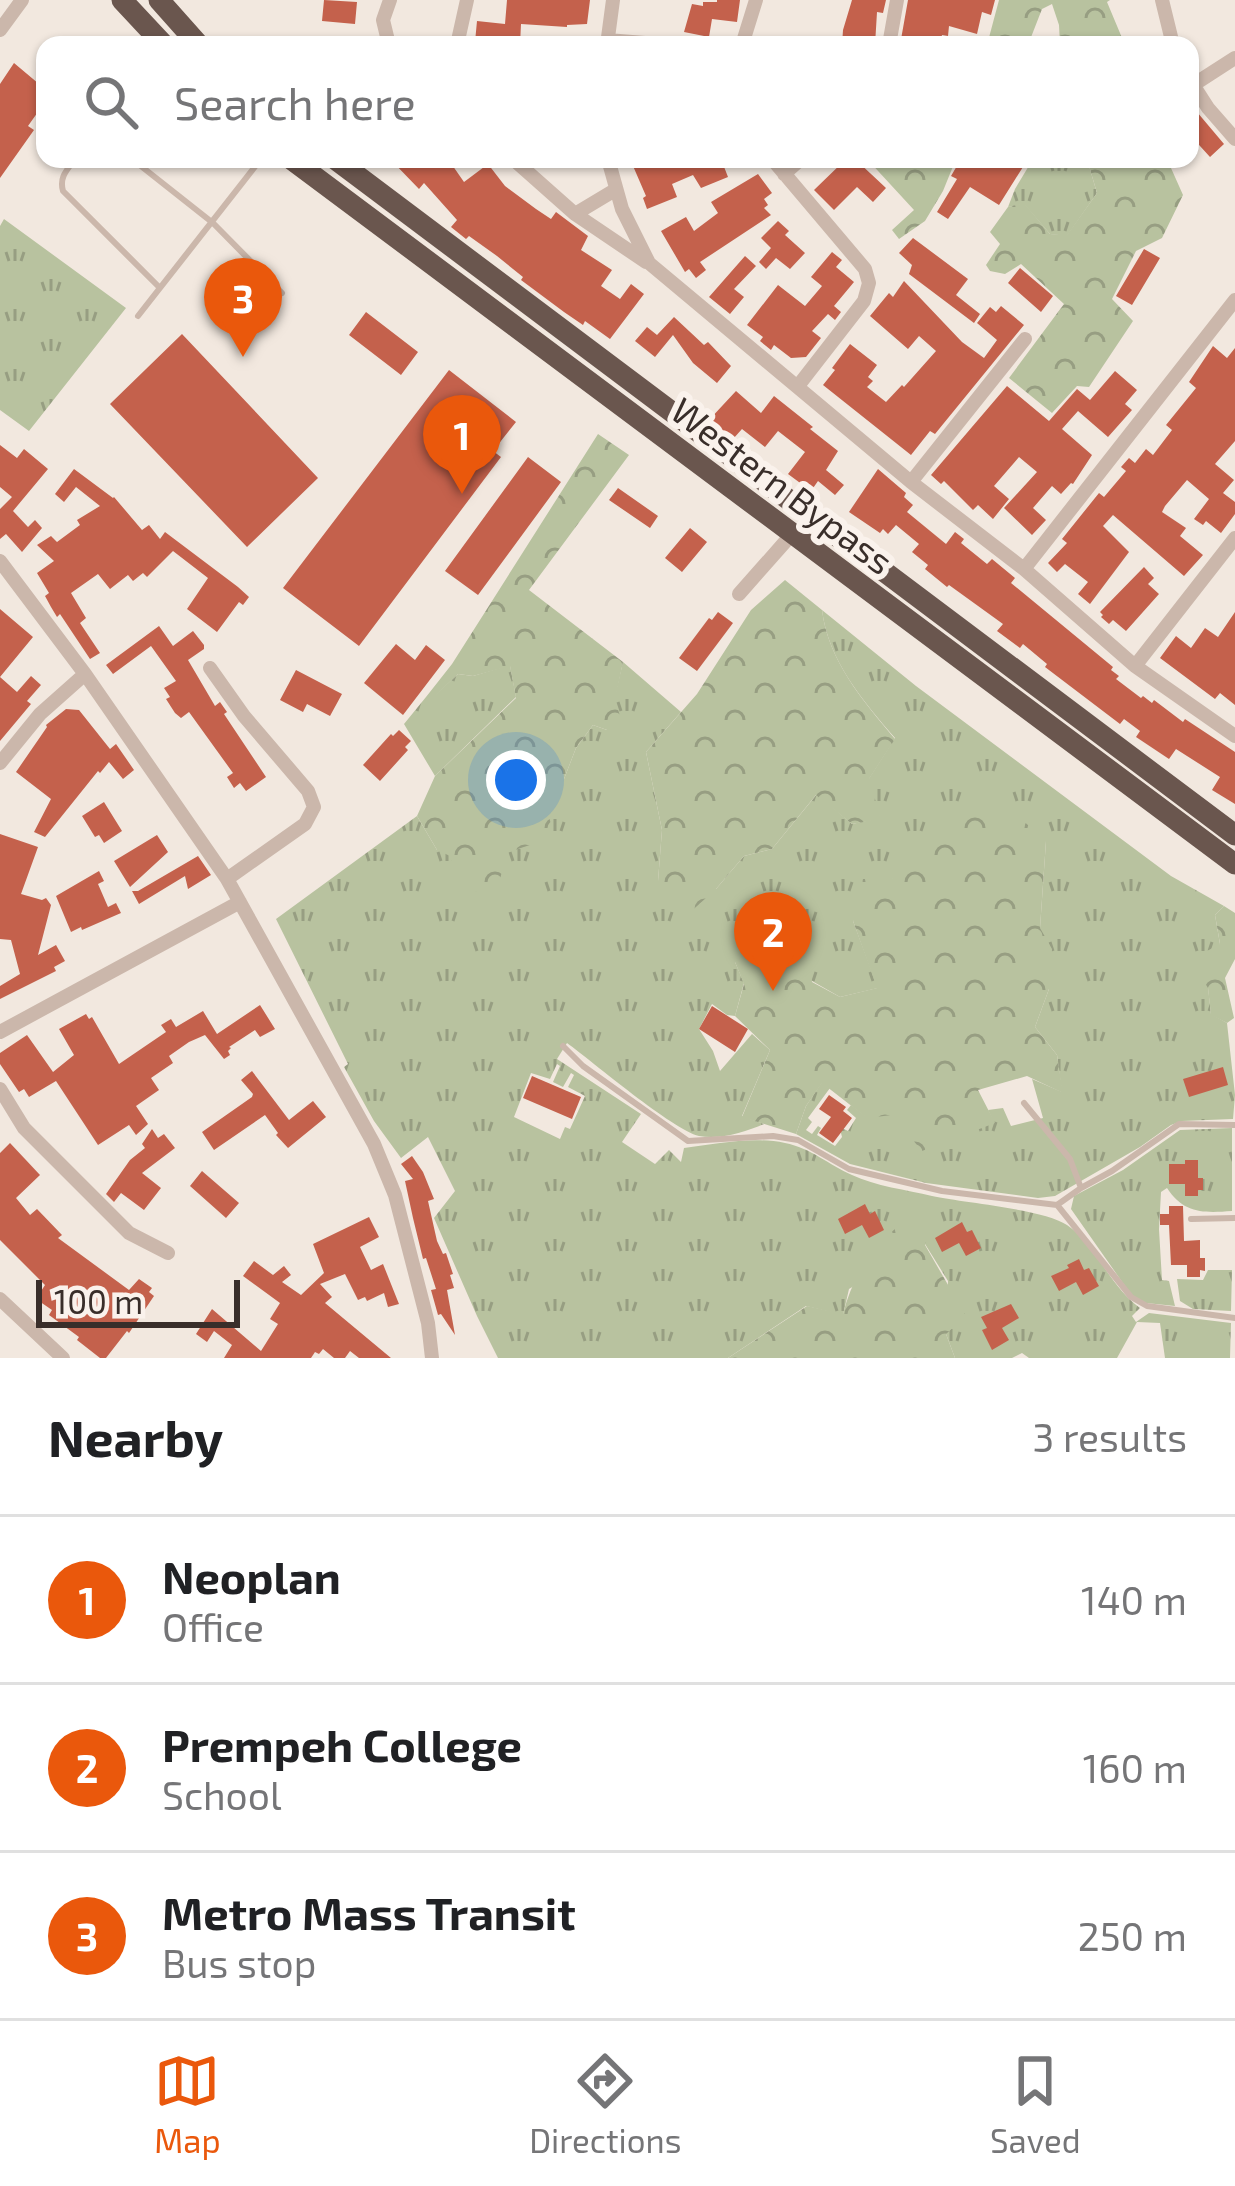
<!DOCTYPE html>
<html lang="en">
<head>
<meta charset="utf-8">
<style>
  body { margin:0; font-family:"Exo 2",sans-serif; background:#f6f6f6; color:#202124 }
  .scale { position:absolute; left:36px; bottom:30px; width:204px; box-sizing:border-box; padding-left:12px; border:6px solid #392e2a; border-top:0; font-size:33px; line-height:42px; white-space:nowrap; color:#392e2a; -webkit-text-stroke:9px #faf2ec; paint-order:stroke }
  .you { position:absolute; left:516px; top:780px; width:42px; height:42px; margin:-30px; border:9px solid #fff; border-radius:50%; background:#1a73e8; box-shadow:0 0 0 18px #1a73e833 }
  .badge { display:grid; place-items:center; width:78px; height:78px; border-radius:50%; background:#ea580c; color:#fff; font-size:39px; font-weight:700 }
  .pin { position:absolute; translate:-50% -99px; filter:drop-shadow(0 3px 6px #0008) }
  .pin::after { content:''; position:absolute; top:63px; width:42px; height:36px; background:inherit; clip-path:polygon(0 0,100% 0,50% 100%) }
  .list { margin:0; padding:0; list-style:none }
  h2 { display:flex; justify-content:space-between; align-items:center; height:156px; margin:0; padding:0 48px; font-size:51px }
  h2 small { font-size:39px; font-weight:400; color:#757577 }
  .list li { display:grid; grid-template-columns:78px 1fr auto; gap:36px; align-items:center; box-sizing:border-box; height:168px; padding:0 48px; border-top:3px solid #e0e0e0 }
  .list b { display:block; font-size:45px; white-space:nowrap }
  .list p { margin:0; font-size:39px; white-space:nowrap; color:#757577 }
  .list em { font-size:39px; font-style:normal; color:#757577 }
  .icon { flex:none; width:66px; height:66px; fill:none; stroke:currentColor; stroke-width:2; stroke-linecap:round; stroke-linejoin:round }
  .map { position:relative; flex:none; width:1235px; height:1358px; overflow:hidden }
  .search { position:absolute; background:#fff; box-shadow:0 3px 9px #0004; left:36px; right:36px; top:36px; height:132px; display:flex; align-items:center; gap:30px; box-sizing:border-box; padding:0 42px; border-radius:24px; color:#757577; font-size:45px }
  .sheet { height:660px; background:#fff }
  nav { display:flex; justify-content:space-around; align-items:center; box-sizing:border-box; height:168px; border-top:3px solid #e0e0e0; background:#fff; font-size:33px; color:#757577 }
  nav a { display:grid; justify-items:center; gap:6px }
  nav .on { color:#ea580c }
  .map>svg:first-child { display:block }
  .grass { fill:url(#grass-tufts); fill-rule:evenodd }
  .forest { fill:url(#forest-crowns) }
  .building { fill:#c4614c }
  .lines { fill:none; stroke-linecap:round; stroke-linejoin:round }
  .service { stroke:#cbb7ab; stroke-width:6 }
  .minor { stroke:#cbb7ab; stroke-width:14 }
  .trunk { stroke:#6a564e; stroke-width:21 }
  .labels { text-anchor:middle; stroke-width:12; stroke-linejoin:round; paint-order:stroke }
  .street-label { font-size:36px; fill:#392e2a; stroke:#faf2ec }
</style>
</head>
<body>
<div class="map">
<svg width="1235" height="1358" viewBox="0 0 1235 1358">
  <defs>
    <pattern id="grass-tufts" width="24" height="20" patternUnits="userSpaceOnUse" patternTransform="scale(3)"><rect width="24" height="20" fill="#b8c29f"/><path d="M3 7l-1-3M5 7V3M7 7l1-3M15 17l-1-3M17 17v-4M19 17l1-3" fill="none" stroke="#979e82"/></pattern>
    <pattern id="forest-crowns" width="20" height="18" patternUnits="userSpaceOnUse" patternTransform="scale(3)"><rect width="20" height="18" fill="#b8c29f"/><path d="M2 6a3 3 0 1 1 6 0M12 15a3 3 0 1 1 6 0" fill="none" stroke="#979e82"/></pattern>
  </defs>
  <rect width="100%" height="100%" fill="#f2e8df"/>
  <path class="grass" d="M1033,159H1087L1097,193L1067,236L1050,234L1024,204L1008,207L1015,189Z
    M4,219L126,308L29,431L0,410V226Z
    M822,610L916,686L1171,876L1224,906L1215,915L1220,944L1208,987L1211,1014L1227,1023L1235,1095L1233,1119L1182,1121L1171,1125L1140,1147L1055,1196L1038,1198L926,1183L850,1164L796,1134L806,1106L822,1082L830,1088L808,1118L812,1122L806,1130L812,1134L818,1126L821,1128L817,1135L835,1146L842,1137L840,1129L842,1128L848,1131L856,1118L847,1110L851,1105L867,1117L892,1114L994,1123L988,1110L1003,1108L1011,1126L1043,1118L1032,1079L1062,1092L1057,1055L1035,1027L1049,989L1040,928L1046,841L892,879L853,921L878,988L840,997L812,981L735,962L744,983L735,1016L727,1015L712,1004L699,1029L713,1051L720,1071L752,1034L770,1050L742,1116L764,1124C745,1132 720,1140 699,1136C673,1130 593,1062 567,1043L557,1059L641,1114L622,1142L655,1164L669,1150L681,1162L684,1148C717,1144 752,1136 785,1143C811,1148 829,1165 852,1175C875,1186 907,1190 932,1196C964,1203 1044,1209 1067,1225C1096,1244 1109,1286 1140,1308L1132,1316L1136,1322L1149,1313L1231,1323L1230,1358H1165L1160,1323L1137,1322L1117,1358H1029L1022,1353L1012,1358H955L946,1334L948,1281L925,1244L849,1289L843,1315L806,1306L728,1358H498L477,1316L434,1218L455,1191L428,1137L401,1158L374,1121L344,1067L348,1064L276,919L417,816L437,850L510,796L509,779H564L576,748L593,725L607,730L623,662L681,712L646,752L662,830L658,881L716,889L744,856L772,849L817,794L852,824L880,818L868,780L895,738C863,701 828,660 822,610ZM557,1064L560,1066L553,1082L563,1087L571,1073L574,1075L568,1087L585,1096L570,1129L565,1127L560,1139L514,1117L531,1073L550,1079Z
    M510,665L516,697L435,776L404,724L426,697H433L458,674L473,676Z
    M1232,1128V1211C1204,1213 1184,1214 1167,1188L1161,1192L1159,1229L1162,1280L1169,1281L1175,1306L1146,1303L1132,1296L1071,1209L1074,1196L1123,1170L1180,1130Z
    M1208,1270H1232L1231,1311L1193,1309L1180,1301L1177,1279L1203,1280Z"/>
  <path class="forest" d="M999,0H1110L1107,2L1125,45H1060L1059,25L1052,4L1042,9L1028,45H987Z
    M867,159H956L943,191L925,221L899,239L892,230L914,210Z
    M1087,159H1167L1183,195L1162,238L1136,251L1112,299L1133,321L1089,387L1077,386L1052,413L1009,378L1064,304L1021,264L1005,274L990,271L986,265L1000,244L990,232L1008,207L1024,203L1050,234L1067,235L1097,193Z
    M598,434L629,455L529,590L623,662L615,700L626,735L616,742L608,736L607,730L593,725L576,748L564,779H510L511,796L545,800L554,837L506,853L497,893L460,891L450,856L437,850L417,816L435,776L516,698L510,666L473,676L458,674L433,698L426,697L452,664Z
    M785,580L822,610C828,660 863,701 895,739L869,779L881,819L852,824L816,795L772,849L744,856L716,889L687,915L665,910L658,881L662,830L646,752L697,694L751,610Z
    M1002,802L1046,841L1040,928L1052,949L1049,989L1035,1027L1057,1055L1063,1093L1027,1076L978,1090L995,1123L922,1151L892,1115L867,1118L822,1083L806,1106L796,1134L742,1117L770,1050L735,1016L744,984L735,962L743,931L807,941L812,982L840,997L877,988L853,921L863,879H892L905,844L958,807Z
    M1224,906L1235,913V959L1225,978L1234,1018L1227,1023L1211,1015L1208,988L1199,973L1205,952L1220,944L1215,915Z
    M917,1213L927,1217L925,1245L966,1316L946,1334L955,1358H728L807,1306L843,1314C854,1271 878,1237 917,1213Z"/>
  <path class="building" d="M324,0L357,2L355,24L322,21Z
    M507,0H590L587,24L567,25V27L521,24L520,45L475,42L477,21L505,24Z
    M717,0H740L737,22L712,19L709,37L684,32L692,4L703,6V2H717Z
    M852,0H886L883,13L877,12L875,45H842L843,30Z
    M908,0H995L991,15L982,12L977,34L949,26L948,36L942,35L940,45H900Z
    M14,63L39,84L45,76V102L28,126L34,130L0,178V84Z
    M1197,112L1224,144L1210,157L1190,135V119Z
    M390,159H448L464,182L488,164L505,186L536,209L551,219L556,212L588,236L581,250L612,270L601,286L620,299L631,284L644,294L610,339L585,321L583,325L564,312L521,280L523,277L497,256L469,236L466,239L451,227L457,220L424,183L419,189Z
    M630,159H721L728,177L701,188L693,175L672,184L677,197L647,209L643,198L646,196Z
    M846,159H855L886,188L873,202L857,187L834,210L814,190Z
    M961,159H1028L999,205L970,187L948,219L937,212L957,179L951,176Z
    M758,174L772,193L764,199L768,205L764,208L771,215L700,262L706,270L696,278L689,269L685,272L661,231L686,217L694,231L718,213L711,202Z
    M778,221L789,231L785,235L805,253L790,269L776,258L766,269L759,262L771,248L761,238Z
    M913,238L968,279L956,295L980,314L974,323L909,274L912,265L899,253Z
    M1144,249L1160,258L1132,305L1116,296Z
    M832,252L842,260L836,267L854,282L834,306L841,312L835,320L828,314L812,331L821,338L806,357L791,358L774,345L771,350L760,341L763,337L747,325L778,285L805,306L822,286L811,277Z
    M745,256L756,266L734,289L744,297L730,314L709,297Z
    M1020,268L1053,296L1041,312L1008,283Z
    M904,281L962,342L984,358L997,340L977,323L990,307L996,312L1001,306L1024,325L935,434L930,431L911,455L823,385L835,370L832,368L850,344L877,365L868,377L873,381L867,387L886,402L902,385L904,387L936,351L919,336L908,349L870,316L889,293L893,297Z
    M366,312L418,352L401,375L349,335Z
    M674,317L704,345L708,342L731,366L717,383L693,363L673,335L655,357L635,341L647,327L657,335Z
    M182,334L318,478L247,547L110,404Z
    M1213,346L1227,358L1235,348V441L1215,464L1234,480L1223,493L1235,502V514L1221,533L1206,521L1203,525L1194,519L1209,499L1187,480L1165,506L1162,512L1186,528L1180,536L1203,555L1184,576L1113,515L1103,526L1129,552L1090,604L1078,594L1088,582L1065,564L1057,572L1048,563L1067,543L1062,539L1099,493L1104,497L1126,471L1121,467L1129,458L1135,463L1146,449L1153,455L1172,430L1166,425L1196,388L1189,382Z
    M449,370L516,422L493,451L501,457L359,646L283,588Z
    M1115,371L1137,390L1125,404L1132,410L1108,437L1078,411L1062,429L1092,455L1073,484L1071,483L1061,494L1052,486L1033,508L1046,520L1032,535L1004,508L1037,472L1019,457L994,486L1009,499L993,519L978,505L973,510L944,481L941,484L931,475L1007,386L1049,421L1077,389L1090,400Z
    M736,391L761,413L774,396L813,427L810,429L838,451L826,470L844,485L835,495L818,481L811,491L788,474L805,452L778,431L765,447L742,429L733,439L709,420Z
    M0,445L17,458L24,449L48,469L13,511L28,527L35,520L42,528L22,552L6,534L0,539V509L12,497L0,487Z
    M528,457L561,482L478,595L445,571Z
    M74,469L113,498L114,497L142,530L149,525L160,539L165,532L238,587L249,597L243,605L239,602L217,632L187,609L208,578L173,551L147,577L143,573L133,581L128,575L110,589L98,574L71,593L86,618L80,623L100,653L90,659L60,614L57,617L51,607L45,596L49,593L37,573L54,561L37,545L51,536L57,542L80,525L77,520L100,506L76,487L64,502L55,494Z
    M878,469L906,493L904,497L913,505L907,512L946,544L955,532L964,539L961,543L987,564L992,559L1015,578L1011,583L1113,667L1111,670L1119,676L1116,679L1141,698L1143,696L1152,703L1154,700L1183,722L1185,719L1235,752V804L1212,790L1220,777L1176,749L1169,759L1136,737L1140,731L1124,719L1120,724L1045,667L1047,664L1023,644L1020,648L997,631L1003,624L949,585L947,587L925,569L928,565L912,552L919,544L896,525L888,534L883,529L880,533L849,512Z
    M618,488L658,516L650,528L609,500Z
    M690,528L707,542L682,572L665,558Z
    M1144,567L1154,578L1148,584L1159,594L1126,631L1113,620L1109,624L1101,617L1103,615L1100,612Z
    M0,609L33,637L0,677Z
    M718,612L733,623L697,671L679,658L709,618L712,620Z
    M1235,612V705L1220,693L1215,699L1160,658L1176,636L1191,648L1205,628L1218,637Z
    M159,626L173,646L193,631L204,645V649L188,660L215,706L220,702L227,712L224,714L266,777L246,791L240,783L234,788L227,777L233,773L189,712L181,718L175,713L166,699L170,697L164,688L176,681L151,646L113,674L106,665Z
    M396,644L415,660L426,645L445,660L403,715L364,683Z
    M296,670L342,694L330,716L307,704L303,712L280,700Z
    M31,676L41,685L27,701L31,704L0,741V677L17,692Z
    M66,709L79,710L110,749L116,744L134,770L123,779L109,762L100,773L98,771L45,837L34,832L51,799L16,772L47,727L46,725Z
    M399,730L411,741L405,747L408,750L380,781L363,765L391,734L393,736Z
    M104,802L122,831L104,843L99,835L95,837L82,816Z
    M0,834L38,847L21,894L42,900L46,898L51,905L38,955L56,945L65,961L54,967L56,971L0,999V986L20,974L11,940L0,939Z
    M157,835L168,852L130,887L114,861Z
    M198,856L211,875L188,889L185,876L139,904L132,891H138Z
    M99,871L104,881L98,884L108,907L116,903L121,913L82,930L81,927L71,932L56,896Z
    M260,1005L275,1029L260,1037L255,1030L229,1047L231,1048L228,1051L230,1055L224,1059L205,1035L189,1042L169,1056L173,1063L151,1078L159,1090L136,1106L148,1124L136,1135L129,1125L98,1145L56,1081L29,1097L24,1089L19,1092L0,1064V1053L27,1035L53,1072L74,1055L59,1029L86,1014L89,1019L92,1017L119,1064L166,1032L161,1025L171,1019L176,1027L203,1011L217,1034Z
    M712,1006L748,1029L735,1052L699,1029Z
    M1223,1067L1228,1085L1189,1097L1183,1079Z
    M252,1071L289,1120L313,1101L326,1117L288,1148L276,1135L278,1133L265,1115L214,1150L202,1132L252,1097L253,1094L241,1080Z
    M532,1076L581,1097L572,1119L523,1098Z
    M829,1095L846,1107L843,1111L852,1118L833,1143L819,1133L831,1117L819,1109Z
    M152,1129L158,1138L164,1134L175,1148L142,1173L161,1188L144,1210L121,1193L114,1202L106,1194L130,1160L145,1148L142,1144Z
    M10,1143L40,1175L16,1198L30,1215L37,1209L62,1235L58,1238L129,1290L139,1279L152,1288L149,1292L154,1296L129,1333L127,1331L106,1358H100L77,1340L79,1337L49,1315L52,1310L36,1299L45,1285L0,1240V1153Z
    M412,1156L423,1172L434,1199L428,1201L437,1241L443,1254L446,1253L453,1274L450,1275L454,1288L447,1290L455,1335L441,1314L438,1315L431,1290L436,1289L426,1258L423,1259L413,1218L405,1181L413,1179L401,1164Z
    M1185,1160H1198V1178H1203V1190H1198V1196H1185V1184H1169V1164H1185Z
    M202,1171L239,1203L226,1218L190,1186Z
    M865,1204L870,1214L875,1211L884,1230L869,1238L862,1225L845,1234L838,1219Z
    M1169,1206H1183L1184,1241L1200,1240V1258H1205V1271L1200,1270V1277H1187V1265H1171L1169,1225H1160V1214H1169Z
    M369,1217L379,1237L360,1247L371,1270L383,1264L399,1304L388,1307L384,1293L367,1301L365,1297L358,1300L345,1274L320,1284L332,1297L325,1303L391,1358H359L350,1351L345,1358H334L323,1349L319,1354L315,1352L311,1358H224L232,1345L214,1331L207,1342L196,1334L212,1309L261,1351L278,1324L270,1319L280,1303L243,1276L254,1261L273,1275L284,1266L291,1275L282,1282L301,1295L324,1273L313,1244Z
    M962,1222L967,1232L972,1230L981,1248L966,1256L959,1243L942,1252L935,1238Z
    M1079,1259L1084,1270L1089,1268L1099,1286L1083,1295L1076,1282L1059,1291L1051,1276L1069,1268L1067,1265Z
    M1011,1304L1019,1318L1002,1328L1009,1340L992,1350L982,1330L987,1328L981,1317Z"/>
  <g class="lines">
    <path class="service" d="M75,159C67,170 59,177 63,191L160,288
      M132,159L213,223L282,293
      M138,316L261,159
      M563,1046L583,1066L688,1141L773,1136L798,1140L849,1169L942,1191L1057,1205L1081,1188L1112,1171L1179,1124L1235,1125
      M1024,1103L1070,1159L1081,1188
      M1058,1206L1131,1297L1147,1306L1235,1318
      M1191,1219L1235,1218"/>
    <path class="minor" d="M1162,0L1173,45
      M0,30L22,0
      M607,40L670,45
      M389,45L383,20L390,0
      M457,45L467,0
      M607,45L613,0
      M742,45L756,0
      M889,45L897,0
      M1190,80L1208,108L1235,139
      M1193,85L1235,58
      M513,159L575,214L646,262
      M608,159L622,209L649,263L911,482L1024,569L1135,666L1235,736
      M772,159L865,269L869,283L864,301L798,386
      M784,174L801,159
      M575,214L615,190
      M911,482L1025,339
      M0,561L85,674L227,879L374,1144L395,1195L428,1323L432,1358
      M1024,569L1235,300
      M739,594L792,534
      M1135,666L1235,538
      M210,668L244,716L308,791L314,807L305,824L227,879
      M0,763L40,714L85,674
      M0,1032L240,902
      M0,1089L24,1128L129,1233L168,1253
      M0,1299L63,1358"/>
    <path class="trunk" d="M122,0L164,45
      M159,0L199,45
      M291,159L1235,864
      M335,159L1235,835"/>
  </g>
  <g class="labels">
    <g class="street-label">
      <text transform="translate(782 486) rotate(37)" y="13">Western Bypass</text>
    </g>
  </g>
</svg>
<div class="scale">100 m</div>
<div class="you"></div>
<div class="pin badge" style="left:462px;top:494px">1</div>
<div class="pin badge" style="left:773px;top:991px">2</div>
<div class="pin badge" style="left:243px;top:357px">3</div>
<div class="search"><svg class="icon" aria-label="search" viewBox="0 0 24 24"><circle cx="10" cy="10" r="6"/><path d="M15 15l6 6"/></svg>Search here</div>
</div>
<section class="sheet">
<h2>Nearby<small>3 results</small></h2>
<ul class="list">
<li><span class="badge">1</span><div><b>Neoplan</b><p>Office</p></div><em>140 m</em></li>
<li><span class="badge">2</span><div><b>Prempeh College</b><p>School</p></div><em>160 m</em></li>
<li><span class="badge">3</span><div><b>Metro Mass Transit</b><p>Bus stop</p></div><em>250 m</em></li>
</ul>
</section>
<nav>
<a class="on"><svg class="icon" aria-label="map" viewBox="0 0 24 24"><path d="M3 6l6-2 6 2 6-2v14l-6 2-6-2-6 2zM9 4v14M15 6v14"/></svg>Map</a>
<a><svg class="icon" aria-label="directions" viewBox="0 0 24 24"><path d="M12 3l9 9-9 9-9-9zM9 14v-3h6M13 9l2 2-2 2"/></svg>Directions</a>
<a><svg class="icon" aria-label="saved" viewBox="0 0 24 24"><path d="M7 4h10v16l-5-4-5 4z"/></svg>Saved</a>
</nav>
</body>
</html>
